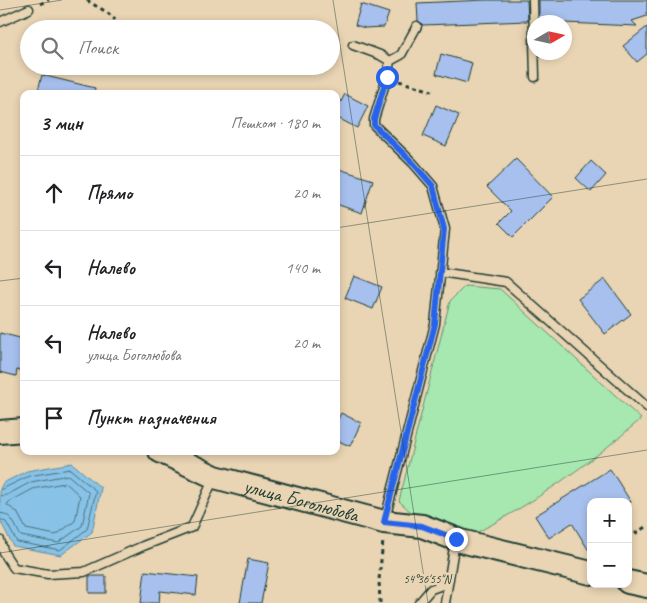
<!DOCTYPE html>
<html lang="ru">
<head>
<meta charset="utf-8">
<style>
  body { margin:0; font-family:Caveat,sans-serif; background:#f6f6f6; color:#202124 }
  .controls { position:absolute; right:15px; bottom:15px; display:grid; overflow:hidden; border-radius:10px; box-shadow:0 2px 8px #0003 }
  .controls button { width:45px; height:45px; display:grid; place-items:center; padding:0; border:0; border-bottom:1px solid #e0e0e0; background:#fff; color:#202124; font:25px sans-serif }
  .compass { position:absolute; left:527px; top:15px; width:45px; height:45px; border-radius:50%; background:#fff; box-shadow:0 2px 8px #0003; rotate:81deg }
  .stop { position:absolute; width:15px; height:15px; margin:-11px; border:4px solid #2563eb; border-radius:50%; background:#fff }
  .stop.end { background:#2563eb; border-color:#fff; box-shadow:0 1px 5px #0008 }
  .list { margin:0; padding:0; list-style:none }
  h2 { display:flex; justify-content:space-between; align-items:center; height:65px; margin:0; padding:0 20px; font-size:21px }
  h2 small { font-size:16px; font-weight:400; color:#757577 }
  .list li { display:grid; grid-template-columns:32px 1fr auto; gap:15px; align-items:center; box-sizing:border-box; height:75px; padding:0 20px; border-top:1px solid #e0e0e0 }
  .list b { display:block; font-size:19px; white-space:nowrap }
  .list p { margin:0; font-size:16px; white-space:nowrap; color:#757577 }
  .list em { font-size:16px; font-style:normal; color:#757577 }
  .icon { flex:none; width:28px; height:28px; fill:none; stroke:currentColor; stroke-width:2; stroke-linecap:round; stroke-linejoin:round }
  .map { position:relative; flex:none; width:647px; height:603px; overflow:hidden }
  .search { position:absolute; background:#fff; box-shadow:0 2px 8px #0003; left:20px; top:20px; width:320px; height:55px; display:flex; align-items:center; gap:12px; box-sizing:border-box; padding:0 18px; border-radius:28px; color:#757577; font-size:19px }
  .panel { position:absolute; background:#fff; box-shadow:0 2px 8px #0003; left:20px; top:90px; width:320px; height:365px; border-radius:10px }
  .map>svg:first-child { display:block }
  .green { fill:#a7e7b0; stroke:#639272 }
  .water { fill:#88c2e7; stroke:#5e8d9f }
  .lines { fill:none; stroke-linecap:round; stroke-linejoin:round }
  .shore { stroke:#49727c; stroke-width:1 }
  .building { fill:#a7c0ed; stroke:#1f3d34 }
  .lane-casing { stroke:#1f3d34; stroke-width:11 }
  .secondary-casing { stroke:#1f3d34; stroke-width:26 }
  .path { stroke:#1f3d34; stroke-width:3; stroke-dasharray:4 4; stroke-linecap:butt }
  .lane { stroke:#e9d4b3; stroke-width:8 }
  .secondary { stroke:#e9d4b3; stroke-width:22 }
  .route { stroke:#2563eb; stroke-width:6 }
  .ticks { fill:none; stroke:#1f3d34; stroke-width:1; stroke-opacity:0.45 }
  .labels { text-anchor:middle; stroke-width:5; stroke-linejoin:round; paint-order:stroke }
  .street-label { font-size:20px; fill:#1f3d34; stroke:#e9d4b3 }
  .ticks-label { font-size:12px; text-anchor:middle; fill:#1f3d34; stroke:#e9d4b3; stroke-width:5; stroke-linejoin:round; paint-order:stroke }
</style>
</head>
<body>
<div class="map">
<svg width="647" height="603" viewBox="0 0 647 603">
  <rect width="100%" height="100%" fill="#e9d4b3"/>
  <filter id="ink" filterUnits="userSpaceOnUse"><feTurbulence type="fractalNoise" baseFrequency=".02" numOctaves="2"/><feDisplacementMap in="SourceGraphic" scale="10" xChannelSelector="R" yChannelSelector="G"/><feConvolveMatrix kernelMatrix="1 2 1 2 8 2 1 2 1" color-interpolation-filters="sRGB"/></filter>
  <g filter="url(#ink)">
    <path class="green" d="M465,286L500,289L641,419C589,464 533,504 472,535L414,515L399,501L450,301Z"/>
    <path class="water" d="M72,463L101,488L92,532L61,555L13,546L0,520V489L3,483L27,471Z"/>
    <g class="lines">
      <path class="shore" d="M66,483L80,496L75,521L56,535L26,529L17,512L7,505L9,502L33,489Z
        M0,490L29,476L70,469L96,491L87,529L60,550L17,542L6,522L0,519
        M0,496L7,495L31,482L68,475L89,493L82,526L58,543L21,536C15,527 13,514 0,513"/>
    </g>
    <path class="building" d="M486,0H527L528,21L423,25L418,21L417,3Z
      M539,0H647V16L632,21L637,26L539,22Z
      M361,4L389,13L384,27L365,28L355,25Z
      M647,27V54L637,62L623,46Z
      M441,54L472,63L467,83L436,74Z
      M42,75L95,88L94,94H37Z
      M345,94L368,106L357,128L336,117V111Z
      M436,105L459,115L446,146L423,136Z
      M516,159L553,197L513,237L499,223L511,211L487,187Z
      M591,161L606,175L591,192L576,178Z
      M336,168L373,180L362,213L336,204Z
      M354,276L382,287L373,309L345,298Z
      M605,279L631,314L605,334L578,299Z
      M0,333L24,339V372L17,370L16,376L0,372Z
      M341,413L361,423L350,446L336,440V423Z
      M610,469L631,502H591V554L572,523L549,538L535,516Z
      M248,559L269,563L261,603H240Z
      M145,571L198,577L196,595L160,591L159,603H141Z
      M89,576H106V593H89Z"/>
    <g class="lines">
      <defs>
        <path id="lane" d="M533,0L535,77
          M0,22L29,9
          M353,45L380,55L390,61L387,77L374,119V125L413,163L433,186L445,229L435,324L385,519
          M390,61L401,55L417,26
          M440,272L506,282L647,407
          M0,540L4,553L14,568L48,574L84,572L143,546L192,527L213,480
          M419,603L431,589L448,583
          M445,603L455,541"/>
        <g id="secondary">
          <path d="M0,432L24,430"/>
          <path id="s1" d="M160,451L215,477L384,522L422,526L461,541L591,573"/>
          <path d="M628,582L647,586"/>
        </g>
      </defs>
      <use href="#lane" class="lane-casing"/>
      <use href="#secondary" class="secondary-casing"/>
      <path class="path" d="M87,0C96,7 108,11 115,20
        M40,4L49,0
        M399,81L432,91
        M628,538L647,526
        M380,603L379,580L383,541"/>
      <use href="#lane" class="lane"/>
      <use href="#secondary" class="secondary"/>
    </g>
  </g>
  <g class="lines" filter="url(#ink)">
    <path class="route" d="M387,77L374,119V125L413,163L433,186L444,229L435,324L384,522L422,526L456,539"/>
  </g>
  <path class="ticks" d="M333,0L428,603M0,10L62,0M336,228L647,179M0,281L24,278M0,553L647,450"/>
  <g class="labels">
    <g class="street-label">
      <text dy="7" stroke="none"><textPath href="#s1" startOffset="150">улица Боголюбова</textPath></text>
    </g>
  </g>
  <g class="ticks-label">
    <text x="427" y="583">54°36'55"N</text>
  </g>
</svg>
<div class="controls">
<button>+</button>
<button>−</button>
</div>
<svg class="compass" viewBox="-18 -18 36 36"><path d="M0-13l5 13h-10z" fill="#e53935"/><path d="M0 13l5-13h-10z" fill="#757577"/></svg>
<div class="stop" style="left:387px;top:77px"></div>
<div class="stop end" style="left:456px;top:539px"></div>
<div class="search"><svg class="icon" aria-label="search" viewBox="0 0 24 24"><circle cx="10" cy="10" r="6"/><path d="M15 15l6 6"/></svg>Поиск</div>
<section class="panel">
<h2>3 мин<small>Пешком · 180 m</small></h2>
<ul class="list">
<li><svg class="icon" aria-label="ahead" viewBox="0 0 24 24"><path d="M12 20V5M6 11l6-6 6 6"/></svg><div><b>Прямо</b></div><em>20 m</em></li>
<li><svg class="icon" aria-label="left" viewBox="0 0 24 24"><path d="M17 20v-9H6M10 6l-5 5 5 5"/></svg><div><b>Налево</b></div><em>140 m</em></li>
<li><svg class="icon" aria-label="left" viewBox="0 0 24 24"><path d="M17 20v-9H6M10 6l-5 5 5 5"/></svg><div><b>Налево</b><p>улица Боголюбова</p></div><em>20 m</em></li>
<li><svg class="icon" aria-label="arrive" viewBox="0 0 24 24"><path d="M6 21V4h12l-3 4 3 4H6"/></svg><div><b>Пункт назначения</b></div></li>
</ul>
</section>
</div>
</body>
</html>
